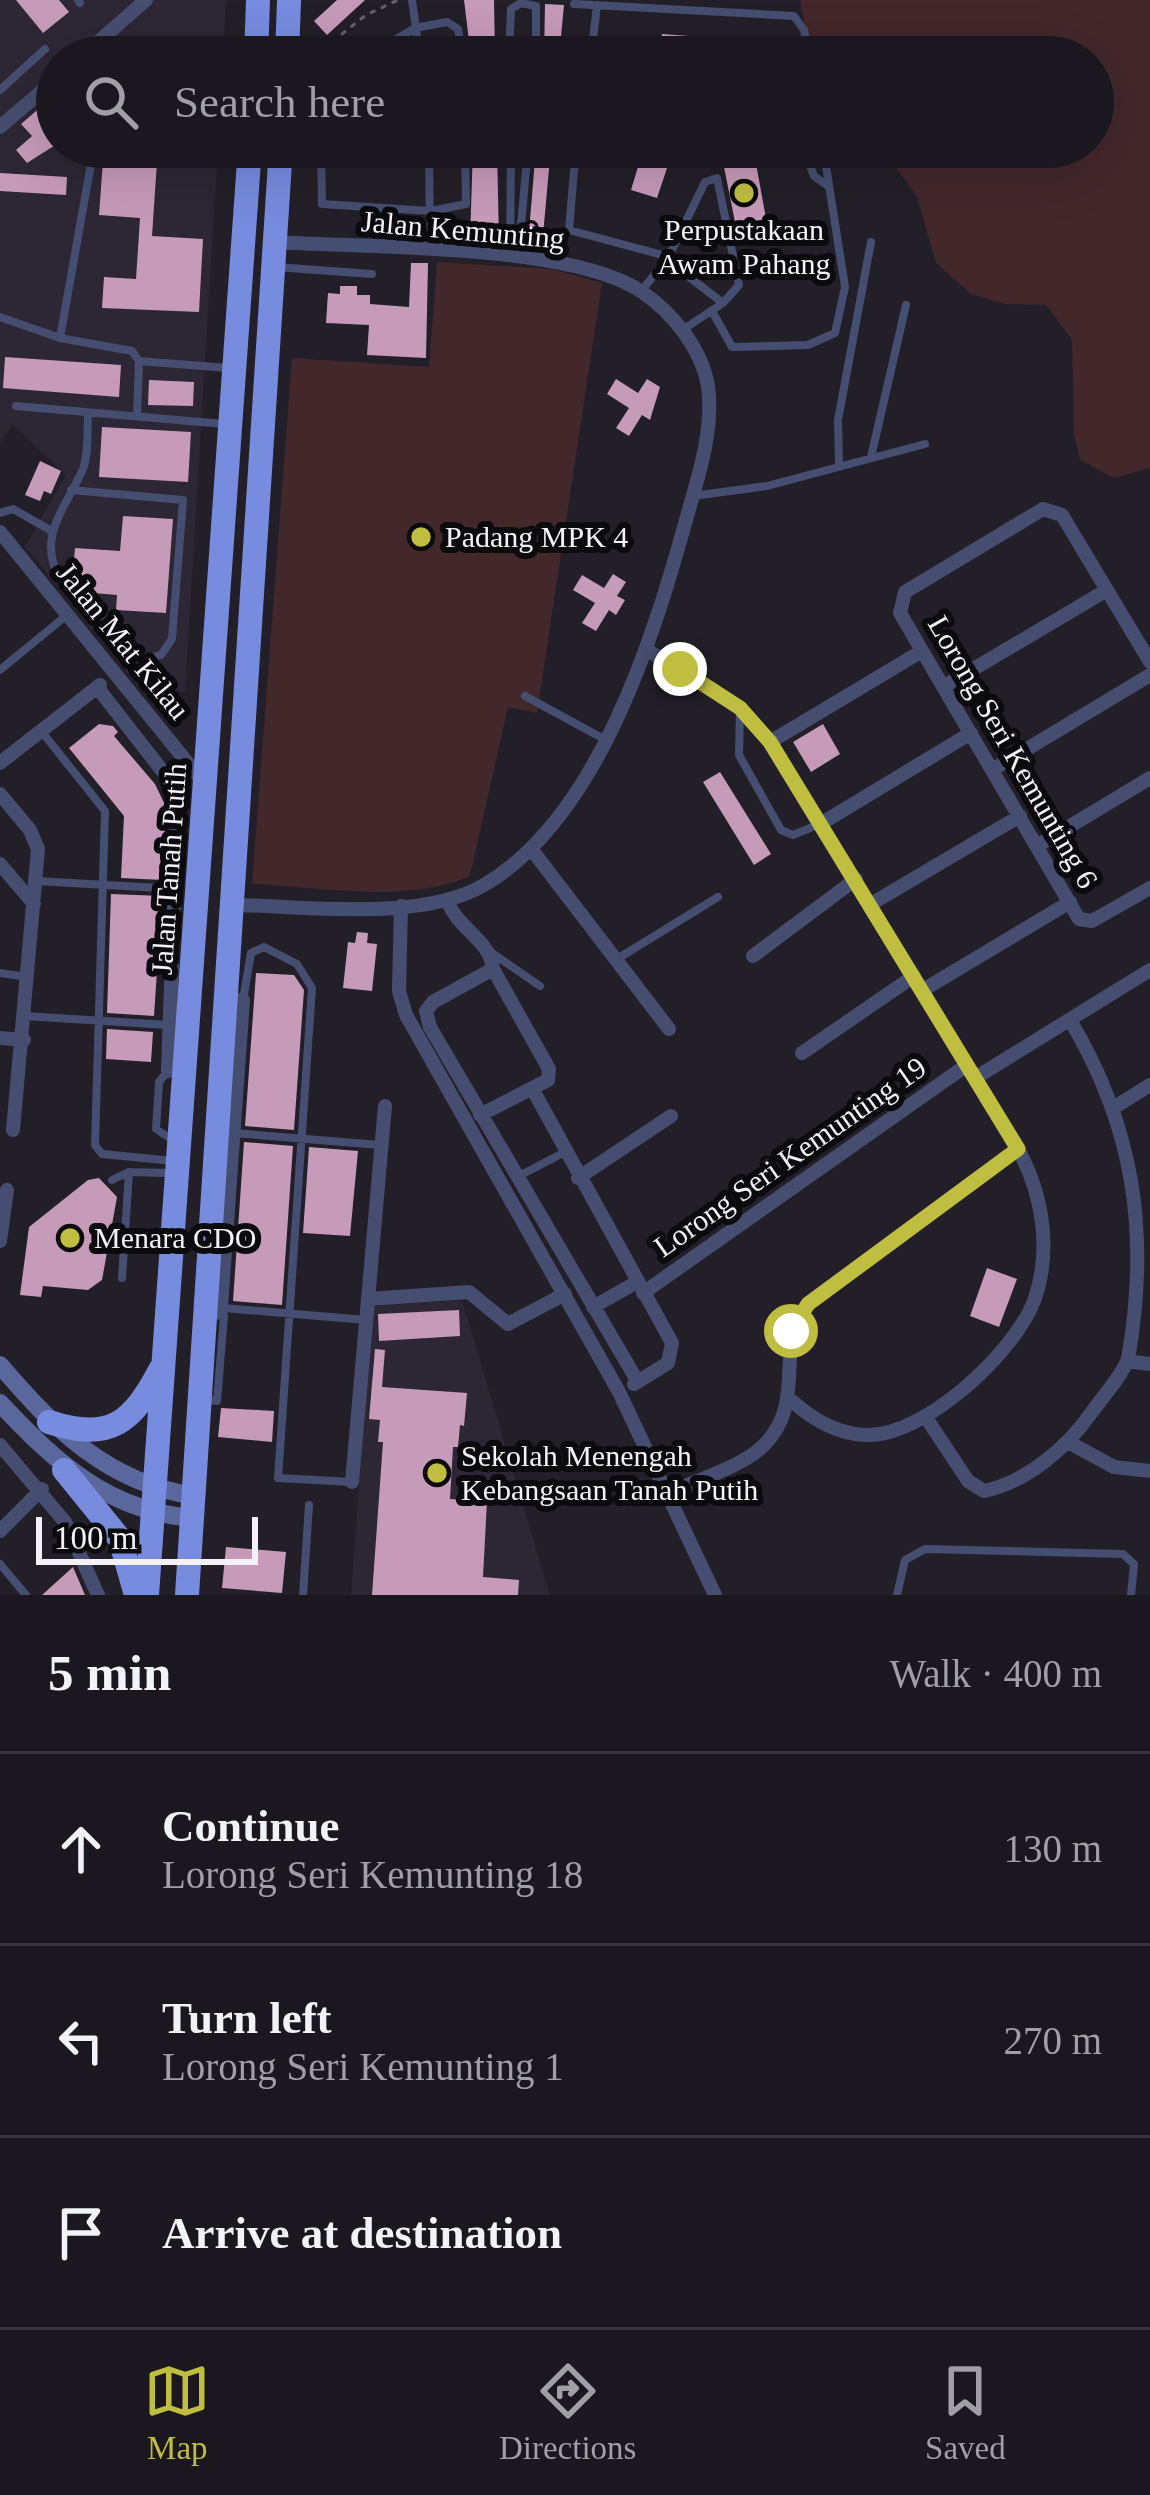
<!DOCTYPE html>
<html lang="en">
<head>
<meta charset="utf-8">
<style>
  body { margin:0; font-family:"Times New Roman",serif; background:#27242b; color:#f1f3f6 }
  .scale { position:absolute; left:36px; bottom:30px; width:222px; box-sizing:border-box; padding-left:12px; border:6px solid #f4f2f8; border-top:0; font-size:33px; line-height:42px; white-space:nowrap; color:#f4f2f8; -webkit-text-stroke:9px #0b0a0d; paint-order:stroke }
  .stop { position:absolute; width:36px; height:36px; margin:-27px; border:9px solid #bfbe41; border-radius:50%; background:#fff }
  .stop.end { background:#bfbe41; border-color:#fff; box-shadow:0 3px 12px #0008 }
  .list { margin:0; padding:0; list-style:none }
  h2 { display:flex; justify-content:space-between; align-items:center; height:156px; margin:0; padding:0 48px; font-size:51px }
  h2 small { font-size:39px; font-weight:400; color:#9f9fa4 }
  .list li { display:grid; grid-template-columns:78px 1fr auto; gap:36px; align-items:center; box-sizing:border-box; height:192px; padding:0 48px; border-top:3px solid #38363c }
  .list b { display:block; font-size:45px; white-space:nowrap }
  .list p { margin:0; font-size:39px; white-space:nowrap; color:#9f9fa4 }
  .list em { font-size:39px; font-style:normal; color:#9f9fa4 }
  .icon { flex:none; width:66px; height:66px; fill:none; stroke:currentColor; stroke-width:2; stroke-linecap:round; stroke-linejoin:round }
  .map { position:relative; flex:none; width:1150px; height:1595px; overflow:hidden }
  .search { position:absolute; background:#1a171e; box-shadow:0 12px 48px #0002; left:36px; right:36px; top:36px; height:132px; display:flex; align-items:center; gap:30px; box-sizing:border-box; padding:0 42px; border-radius:66px; color:#9f9fa4; font-size:45px }
  .sheet { height:732px; background:#1a171e }
  nav { display:flex; justify-content:space-around; align-items:center; box-sizing:border-box; height:168px; border-top:3px solid #38363c; background:#1a171e; font-size:33px; color:#9f9fa4 }
  nav a { display:grid; justify-items:center; gap:6px }
  nav .on { color:#bfbe41 }
  .map>svg:first-child { display:block }
  .built { fill:#2d2634 }
  .green { fill:#42272b }
  .building { fill:#c69ab9 }
  .lines { fill:none; stroke-linecap:round; stroke-linejoin:round }
  .path { stroke:#646068; stroke-width:3; stroke-dasharray:6 6; stroke-linecap:butt }
  .lane { stroke:#454e70; stroke-width:8 }
  .street { stroke:#454e70; stroke-width:14 }
  .secondary { stroke:#59679d; stroke-width:18 }
  .highway { stroke:#778bdf; stroke-width:24 }
  .route { stroke:#bfbe41; stroke-width:15 }
  .poi-dot { fill:#bfbe41; stroke:#0b0a0d; stroke-width:4.5 }
  .labels { text-anchor:middle; stroke-width:12; stroke-linejoin:round; paint-order:stroke }
  .street-label { font-size:30px; fill:#f4f2f8; stroke:#0b0a0d }
  .poi-label { font-size:30px; fill:#f4f2f8; stroke:#0b0a0d; text-anchor:start }
</style>
</head>
<body>
<div class="map">
<svg width="1150" height="1595" viewBox="0 0 1150 1595">
  <rect width="100%" height="100%" fill="#231f28"/>
  <path class="built" d="M0,0H226L223,57H57V147H218L185,692L140,689L25,546L66,475L12,424L0,445Z
    M462,1300L550,1595H351L372,1306Z"/>
  <path class="green" d="M800,0H1150V468L1114,478L1080,460L1074,433L1072,339L1046,305L1005,304L971,294L936,263L917,197L881,147H1093V57H817L808,44Z
    M437,262L552,269L602,283L537,713L508,707L470,876C407,904 321,887 252,884L292,358L429,367Z"/>
  <path class="building" d="M16,0H59L69,12L43,33Z
    M337,0H365L327,35L314,21Z
    M464,0H494L495,57H471Z
    M545,4L564,5L559,57H544Z
    M662,34L689,36L688,57H660Z
    M57,93V144L27,163L16,150L32,136L21,124Z
    M104,147H158L152,236L203,239L199,312L102,308L104,277L136,279L140,218L99,215Z
    M473,147H497L499,242L470,240Z
    M536,147H551L542,246L528,244Z
    M644,147H674L657,198L631,190Z
    M720,147H753L769,235L739,242Z
    M0,173L67,177L66,195L0,191Z
    M411,263H428L426,358L367,355L369,325L326,323L328,293L340,294V286H357V295H370V304L409,307Z
    M5,357L121,365L119,397L3,388Z
    M616,379L638,393L647,379L660,387L650,420L642,415L629,436L616,428L629,408L607,394Z
    M149,380L194,382L193,406L148,405Z
    M102,427L191,432L188,482L99,477Z
    M40,461L61,471L51,494L44,491L40,501L25,495Z
    M123,516L173,519L166,613L116,610L117,595L82,592L72,582L75,548L120,551Z
    M613,574L626,582L617,596L625,600L616,615L609,610L596,631L582,623L595,603L573,590L582,575L604,588Z
    M99,724L113,726L118,732L114,736L155,784L166,807L163,880L121,878L124,816L69,748Z
    M823,724L840,754L811,772L793,742Z
    M720,772L771,854L754,865L703,782Z
    M111,894L162,896L154,1016L107,1013Z
    M357,932L368,933L367,943L377,944L372,991L343,988L348,942L355,943Z
    M256,973L294,975L304,990L294,1130L245,1126Z
    M107,1029L153,1032L151,1062L106,1059Z
    M244,1142L293,1146L282,1305L233,1301Z
    M309,1147L358,1151L350,1236L303,1233Z
    M99,1178L117,1197L102,1280L88,1290L43,1286L41,1297L20,1295L29,1227L88,1180Z
    M987,1268L1017,1279L999,1327L970,1316Z
    M459,1310L460,1336L379,1341L378,1314Z
    M375,1349L385,1350L382,1387L467,1393L464,1426L460,1425L458,1447H453L450,1499L487,1501L483,1577L519,1580L518,1595H372L383,1442H378L380,1420L369,1419Z
    M221,1408L274,1411L272,1442L218,1437Z
    M226,1547L286,1552L282,1593L222,1588Z
    M73,1567L85,1595H42Z"/>
  <g class="lines">
    <path class="path" d="M313,57L366,15L398,0"/>
    <path class="lane" d="M78,0L80,3
      M412,0L420,57
      M574,4L794,16L804,30L809,57
      M110,57L126,40
      M366,57L415,28L447,22L458,29L463,57
      M509,57L511,9L521,3L536,6V57
      M591,57L597,5
      M0,90L45,49
      M321,147L322,204L431,211L466,204L465,147
      M429,147L430,250
      M576,147L569,230L659,254L723,303
      M803,147L814,176L828,186
      M510,257L511,147
      M518,259L528,147
      M275,267L372,274
      M642,290L668,258L705,182L717,178L739,285L723,303L684,329
      M712,311L732,347L808,345L835,333L845,287L823,147
      M0,317L60,338L132,351L139,361
      M60,338L94,147
      M16,406L224,424
      M137,416L139,361L228,368
      M871,457L906,305
      M839,466L838,420L871,242
      M71,490L183,500L172,639L161,655C135,664 123,645 108,627C94,609 74,601 62,582C34,539 66,508 83,469C89,453 87,431 88,413
      M693,496L767,486L925,444
      M0,513L13,509L50,530
      M0,670L67,615
      M525,696L604,739
      M740,710L739,755L781,830L793,835L822,823
      M42,732L105,811L95,1145L102,1154L173,1161
      M37,881L176,889
      M492,953L540,986
      M617,959L718,897
      M0,973L27,977
      M243,1000L251,953L264,947L297,964L312,988L278,1478L351,1482
      M25,1016L168,1025
      M167,1072L159,1082L156,1129L173,1140
      M234,1133L380,1145
      M517,1177L565,1152
      M112,1180L129,1172L170,1173
      M122,1278L129,1172
      M223,1308L366,1320
      M206,1400L217,1401L224,1316L209,1315
      M0,1564L26,1595
      M303,1595L309,1505
      M897,1595L905,1560L925,1549L1123,1554L1134,1564L1131,1595"/>
    <path class="street" d="M81,57L146,0
      M0,127L57,78
      M0,532L204,783
      M647,650L740,708L770,742L1018,1149C1043,1195 1052,1251 1034,1301C1014,1353 924,1437 866,1435C837,1434 812,1419 792,1401
      M1150,662L1062,515L1043,509L905,592L900,613L1079,919L1092,921L1150,888
      M97,687L178,791L168,1071
      M943,687L1107,590
      M770,742L922,651
      M0,763L100,685
      M992,770L1150,675
      M0,794L30,830L38,849L13,1130
      M822,823L971,733
      M1037,846L1150,778
      M532,850L669,1029
      M0,864L34,904
      M448,902C459,930 490,940 493,969L549,1069L548,1080L480,1115
      M871,904L1020,816
      M234,905C307,906 421,922 484,885C598,818 653,639 686,520C698,477 714,431 708,386C702,349 672,312 642,292C570,243 365,248 275,242
      M401,906L399,991L406,1015L619,1392L715,1595
      M753,956L856,879
      M493,969L433,1002L426,1011L430,1027L638,1382
      M923,990L1070,902
      M0,1038L24,1040
      M802,1053L914,976
      M975,1078L1150,970
      M533,1090L672,1343L668,1363L634,1384
      M1118,1105L1150,1085
      M578,1178L671,1116
      M0,1241L7,1190
      M643,1293L967,1065
      M368,1299L469,1292L508,1324L565,1294
      M221,1307L243,1000H230
      M593,1307L637,1282
      M1127,1361L1150,1364
      M925,1416L968,1481L984,1491C1028,1482 1068,1446 1092,1412C1104,1395 1121,1377 1128,1359C1150,1234 1134,1127 1070,1020
      M1070,1443L1114,1467L1150,1471
      M0,1445L65,1522L98,1595
      M352,1482L385,1106
      M669,1493C696,1480 742,1467 763,1446C809,1401 772,1346 808,1304L1018,1149
      M0,1531L42,1489"/>
    <path class="secondary" d="M0,1365C55,1429 107,1483 195,1496
      M0,1403C56,1463 109,1512 194,1518"/>
    <path class="highway" d="M256,57L258,0
      M287,57L289,0
      M49,1422C110,1442 132,1423 160,1370
      M64,1470L120,1539L136,1595
      M147,1595L250,147
      M187,1595L281,147"/>
  </g>
  <g class="lines">
    <path class="route" d="M680,669L740,708L770,742L1018,1149L808,1304L791,1331"/>
  </g>
  <g class="poi-dot">
    <circle cx="744" cy="193" r="12"/>
    <circle cx="421" cy="537" r="12"/>
    <circle cx="70" cy="1238" r="12"/>
    <circle cx="437" cy="1473" r="12"/>
  </g>
  <g class="labels">
    <g class="street-label">
      <text transform="translate(463 230) rotate(5)" y="10">Jalan Kemunting</text>
      <text transform="translate(123 641) rotate(51)" y="10">Jalan Mat Kilau</text>
      <text transform="translate(1013 752) rotate(60)" y="10">Lorong Seri Kemunting 6</text>
      <text transform="translate(169 869) rotate(-86)" y="10">Jalan Tanah Putih</text>
      <text transform="translate(790 1157) rotate(-35)" y="10">Lorong Seri Kemunting 19</text>
    </g>
    <g class="poi-label">
      <text x="744" y="240" text-anchor="middle">Perpustakaan<tspan x="744" dy="34">Awam Pahang</tspan></text>
      <text x="445" y="547">Padang MPK 4</text>
      <text x="94" y="1248">Menara CDO</text>
      <text x="461" y="1466">Sekolah Menengah<tspan x="461" dy="34">Kebangsaan Tanah Putih</tspan></text>
    </g>
  </g>
</svg>
<div class="scale">100 m</div>
<div class="stop" style="left:791px;top:1331px"></div>
<div class="stop end" style="left:680px;top:669px"></div>
<div class="search"><svg class="icon" aria-label="search" viewBox="0 0 24 24"><circle cx="10" cy="10" r="6"/><path d="M15 15l6 6"/></svg>Search here</div>
</div>
<section class="sheet">
<h2>5 min<small>Walk · 400 m</small></h2>
<ul class="list">
<li><svg class="icon" aria-label="ahead" viewBox="0 0 24 24"><path d="M12 20V5M6 11l6-6 6 6"/></svg><div><b>Continue</b><p>Lorong Seri Kemunting 18</p></div><em>130 m</em></li>
<li><svg class="icon" aria-label="left" viewBox="0 0 24 24"><path d="M17 20v-9H6M10 6l-5 5 5 5"/></svg><div><b>Turn left</b><p>Lorong Seri Kemunting 1</p></div><em>270 m</em></li>
<li><svg class="icon" aria-label="arrive" viewBox="0 0 24 24"><path d="M6 21V4h12l-3 4 3 4H6"/></svg><div><b>Arrive at destination</b></div></li>
</ul>
</section>
<nav>
<a class="on"><svg class="icon" aria-label="map" viewBox="0 0 24 24"><path d="M3 6l6-2 6 2 6-2v14l-6 2-6-2-6 2zM9 4v14M15 6v14"/></svg>Map</a>
<a><svg class="icon" aria-label="directions" viewBox="0 0 24 24"><path d="M12 3l9 9-9 9-9-9zM9 14v-3h6M13 9l2 2-2 2"/></svg>Directions</a>
<a><svg class="icon" aria-label="saved" viewBox="0 0 24 24"><path d="M7 4h10v16l-5-4-5 4z"/></svg>Saved</a>
</nav>
</body>
</html>
